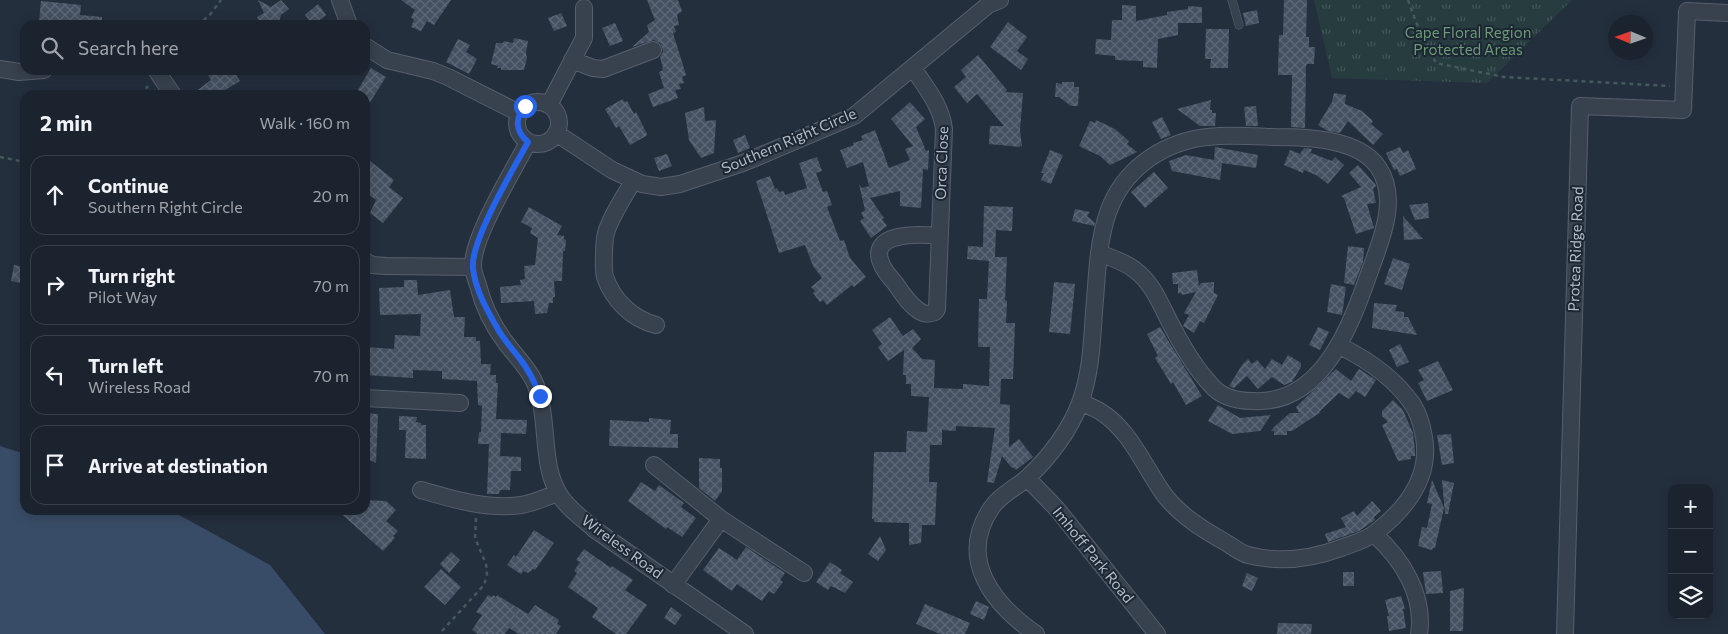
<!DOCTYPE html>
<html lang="en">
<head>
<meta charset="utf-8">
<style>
  body { margin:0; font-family:Commissioner,sans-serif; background:#242b36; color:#f1f3f6 }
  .controls { position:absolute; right:15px; bottom:15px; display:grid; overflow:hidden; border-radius:10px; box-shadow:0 2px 12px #0003 }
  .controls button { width:45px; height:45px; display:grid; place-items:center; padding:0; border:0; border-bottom:1px solid #39404a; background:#1b232e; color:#f1f3f6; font:25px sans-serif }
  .compass { position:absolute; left:1608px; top:15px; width:45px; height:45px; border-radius:50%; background:#1b232e; box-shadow:0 2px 12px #0003; rotate:272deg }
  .stop { position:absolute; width:15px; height:15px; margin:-11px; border:4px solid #2563eb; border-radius:50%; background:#fff }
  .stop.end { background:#2563eb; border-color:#fff; box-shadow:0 1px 5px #0008 }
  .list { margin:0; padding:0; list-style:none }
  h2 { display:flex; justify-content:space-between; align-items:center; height:65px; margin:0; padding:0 20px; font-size:21px }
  h2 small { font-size:16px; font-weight:400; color:#a0a4aa }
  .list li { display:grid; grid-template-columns:32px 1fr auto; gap:15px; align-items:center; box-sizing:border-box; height:80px; margin:0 10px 10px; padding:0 10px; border:1px solid #39404a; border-radius:15px }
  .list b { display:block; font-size:19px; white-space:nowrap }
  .list p { margin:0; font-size:16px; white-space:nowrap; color:#a0a4aa }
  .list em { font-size:16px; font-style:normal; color:#a0a4aa }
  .icon { flex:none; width:28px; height:28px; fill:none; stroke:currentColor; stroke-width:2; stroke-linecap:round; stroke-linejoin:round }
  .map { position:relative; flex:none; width:1728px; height:634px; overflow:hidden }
  .search { position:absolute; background:#1b232e; box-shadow:0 2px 12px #0003; left:20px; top:20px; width:350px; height:55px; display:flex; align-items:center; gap:12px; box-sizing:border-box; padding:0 18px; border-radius:15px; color:#a0a4aa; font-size:19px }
  .panel { position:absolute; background:#1b232e; box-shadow:0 2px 12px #0003; left:20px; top:90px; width:350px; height:425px; border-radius:15px }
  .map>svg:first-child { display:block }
  .park { fill:url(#park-tufts) }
  .water { fill:#394c67 }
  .building { fill:url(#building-cross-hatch) }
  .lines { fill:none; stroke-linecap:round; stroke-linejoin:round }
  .lane-casing { stroke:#565f6c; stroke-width:9 }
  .street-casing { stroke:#565f6c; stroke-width:18 }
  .path { stroke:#44595c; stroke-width:2.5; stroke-dasharray:4 4; stroke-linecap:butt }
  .lane { stroke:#38414e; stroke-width:8 }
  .street { stroke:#38414e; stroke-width:16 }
  .route { stroke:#2563eb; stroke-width:6 }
  .labels { text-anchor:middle; stroke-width:4; stroke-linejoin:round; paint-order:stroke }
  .park-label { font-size:15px; fill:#6b9a76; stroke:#1d2633 }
  .street-label { font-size:15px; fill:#b4bcc9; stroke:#1d2633 }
</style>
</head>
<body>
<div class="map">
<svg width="1728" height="634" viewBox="0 0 1728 634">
  <defs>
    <pattern id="park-tufts" width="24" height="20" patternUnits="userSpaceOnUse" patternTransform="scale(1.25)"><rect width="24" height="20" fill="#263c3f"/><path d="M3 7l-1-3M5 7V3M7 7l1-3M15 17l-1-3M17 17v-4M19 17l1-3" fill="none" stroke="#435659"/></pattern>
    <pattern id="building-cross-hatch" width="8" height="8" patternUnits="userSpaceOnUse" patternTransform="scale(1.25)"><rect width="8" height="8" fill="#455162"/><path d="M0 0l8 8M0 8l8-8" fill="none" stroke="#5d6877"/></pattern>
  </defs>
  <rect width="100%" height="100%" fill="#242f3e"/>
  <path class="park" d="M1314,0H1572L1487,83L1332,78Z"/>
  <path class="water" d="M0,446L25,454V510H170L270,565L325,634H0Z"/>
  <path class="building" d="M258,0L271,7L281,0L289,9L281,15L278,25H262L257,17L264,13Z
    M401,0H451L434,25L427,21L421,31L411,27L414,20L411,17L415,10Z
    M647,0H678L682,11L677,15L679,25L674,26L676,32L673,33L686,75L682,77L684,83L679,84L681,89L675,90L678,98L653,107L648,94L664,88L659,72L663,70L662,68H663L660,57L663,52L662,47L660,43L654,40L632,47L649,32L647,25L655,20Z
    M1284,0H1307L1306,37H1309V47H1315L1314,64H1307L1306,66L1305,128L1291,127L1292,75H1278L1279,35H1283Z
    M41,1L81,5L80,15L102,17V25H66L39,22Z
    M318,4L326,15L313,25L305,15Z
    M1122,5L1136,6V21L1167,15V12L1188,9V6L1202,7V23H1178V35L1158,39L1157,68L1143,67V61L1115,60V56L1095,54L1096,39L1111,40L1112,20H1122Z
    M1257,10L1259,23L1246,26L1243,13Z
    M561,13L567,26L554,31L548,18Z
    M1008,22L1027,37L1017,51L1028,59L1021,70L990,47Z
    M615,23L623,41L610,46L602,28Z
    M1206,29H1229L1228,68H1210L1211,59H1205Z
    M514,38L528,41L526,53L527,58L524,70H501V68H497L498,66L491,64L496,43H503L504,41L513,43Z
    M458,39L470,45L466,52L477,59L469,74L446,62Z
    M978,55L1007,90L1005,92L1023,93L1020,130L1022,147L1020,145V147L989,144L990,126H1004L977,94L967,103L954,87L966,77L961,70Z
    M371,68L386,77L365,110V95H355Z
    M205,70H233L240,81L217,95H191L211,80Z
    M1062,82H1074V87H1079L1078,106H1071L1059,97H1055L1056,83L1062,84Z
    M1334,93L1346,95L1345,104L1362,111L1373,121L1371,124L1383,134L1373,145L1348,121L1340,133L1328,131L1318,125L1332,102Z
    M623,99L624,102L627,101L634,114L636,112L647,134L646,136L630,145L619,126L616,128L605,109Z
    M1211,100L1210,110H1212V113H1216L1215,126H1200L1177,109Z
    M910,102L925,119L916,127L926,151L929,150L928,170L923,169L921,208L900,206V191L870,198L884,218L882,219L887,226L871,238L860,221L864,218L861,213L865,210L859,184L862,188L869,186L863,162L847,168L840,150L854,145L853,143L863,140L861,136L875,130L889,168L910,160L905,149L913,146L891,119Z
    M1256,106L1258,126H1246L1244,107Z
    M704,107L705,121L716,120L714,153L701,158L689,140L685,113Z
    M1162,117L1171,135L1161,139L1152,122Z
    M1096,120L1115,129L1129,141L1127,144L1137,152L1110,165L1100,156L1079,146L1090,121L1095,123Z
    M745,135L750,148L738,153L733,140Z
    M1215,147L1258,155L1256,168L1222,163L1220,180L1172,171L1169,161L1186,155L1214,160Z
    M1400,147L1403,153L1408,150L1416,169L1400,176L1397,169L1394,170L1386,153Z
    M1304,148L1312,149L1309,157L1311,153L1332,161L1335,157L1344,165L1328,184L1316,175L1304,170L1303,173L1284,165L1290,150L1300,154Z
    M1050,150L1063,155L1051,184L1041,180L1044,173H1041Z
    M667,154L672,166L659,171L654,158Z
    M365,157L394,180L389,187L403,198L383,223L370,213L376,200L365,192Z
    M817,157L822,171L816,173L823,192L827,191L832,205L827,207L840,241L844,240L850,258L866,277L854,287L852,285L827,305L823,300L820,302L813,293L815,291L811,287L822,278L813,266L805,245L779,253L756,181L770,176L775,189L777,188L779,192L784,191L785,195L807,188L799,163Z
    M1358,165L1375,184L1376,186L1373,189L1376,203L1367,204L1374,228L1356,234L1344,198L1341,196L1361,187L1349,173Z
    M1154,172L1168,188L1145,208L1131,192Z
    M1428,203L1429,218L1415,220L1409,205Z
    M984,206L1013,207L1012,231L996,230L995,257H1007L1005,300L1007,301L1006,323H1015L1013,379H1001L1000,404L1010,405L1009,447L1019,439L1033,457L1016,470L1013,467L1012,468L1002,456L994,483L987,482L995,428L956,426V431L942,430V445H930L929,482H937L935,525H922L921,543L909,545V523L874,522V519H872L874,452H906L907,431L927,432L929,397L911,396V384H906V375H903L904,350L888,361L878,347L882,344L872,330L890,317L903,336L913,329L921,339L912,348L922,359L935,360L934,388L963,389V384L989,386L990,347H978L979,299H987L989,261L967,259L968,246L983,247Z
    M529,207L562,226L557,235L564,236V239L566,240L565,251H563L562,281H554L555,297H553V303H549L547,313L535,314L534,301L501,303L500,287L521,285L520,280L525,279L524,266L535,265L538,238L530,233L532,228L521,222Z
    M1075,209L1090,212L1087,216L1095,223L1094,226L1072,221Z
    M1403,216L1423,239L1404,240Z
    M1348,246L1364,248L1363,262L1354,285L1344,283Z
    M1393,258L1410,264L1402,290L1384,284Z
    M14,265L25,267V284L11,281Z
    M1197,270L1199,286L1201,283L1214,282V293L1218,295L1204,323L1200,321L1194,333L1183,326L1189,315L1184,313L1196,292L1182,295L1181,293L1178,294V284H1173L1172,273Z
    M404,280H417L418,295L450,290L454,317H465L464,337H476V341H480L481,364H491L490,375H496V383H498L496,419L527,420L526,434L501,433L500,456L521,457V471H511L510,490H500L499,494H487L489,444H478L479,432H481L482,406L478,405L477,381L442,379V371L413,370V378L365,375V347L394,349L395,335L420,336L421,314L380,315L379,288L404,287Z
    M1054,282L1075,284L1070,334L1049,332Z
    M1331,284L1346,287L1342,315L1327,312Z
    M1374,303L1397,305L1395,311L1404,312V317H1408L1417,335L1372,328Z
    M1160,327L1202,396L1186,405L1173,382L1171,384L1155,358L1158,356L1147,334Z
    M1318,327L1329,332L1320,350L1309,345Z
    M1400,344L1409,362L1397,367L1389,350Z
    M1288,355L1301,363V367L1292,382L1284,385L1272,377L1258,389L1247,376L1234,388L1229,386L1242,365L1248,359L1252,364L1257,360L1265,369L1272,359L1282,365Z
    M1438,361L1453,390L1427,401L1418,383L1424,380L1418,370Z
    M1336,369L1351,381L1359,369L1376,380L1365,397L1356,391L1349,399L1339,393L1319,412H1321L1292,431H1287V435H1274V431H1271L1274,427L1290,413H1299L1296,407Z
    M1393,400L1403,410L1413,433L1415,451V456H1411V459L1398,461L1382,425L1388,422L1382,416V411Z
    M1218,405L1240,418L1271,415L1260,431L1232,434L1208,421Z
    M365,413L378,414L376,463L365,458V449L371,436H365Z
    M399,416L417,417L416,422L421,423V425H426V459L405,458L406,430H399Z
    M649,418L671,420L670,434H678V448L609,446L610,420L649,422Z
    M1451,434L1454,463L1442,465L1437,435Z
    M699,458L720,459V468H722V491L715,501L699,488Z
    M1432,480L1444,508L1435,548H1433L1432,550L1418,546L1422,527L1427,528L1432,504L1427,503Z
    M1442,480L1454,483L1448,514H1445Z
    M641,482L655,491L659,485L684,503L681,507L696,518L682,537L667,527L666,529L628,501Z
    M365,500L386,501L396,510L386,521L398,531L393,536L395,538L383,551L337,510H365Z
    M1372,501L1381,511L1374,517L1375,520L1359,531L1328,542L1325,534L1346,527L1341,518L1354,511L1357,516Z
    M534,530L554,543L535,570L533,569L528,573L523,571L521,574L507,565L514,555L516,557Z
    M880,536L886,550L878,561L868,554Z
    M746,547L785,573L780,580L783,582L774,594L769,591L762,601L737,584L732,591L703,570L719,548L737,560Z
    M584,549L611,568L612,566L633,580L625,590L647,605L626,634H616L592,617L598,608L568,587L577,573L574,571L580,562L576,560Z
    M451,552L460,560L449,573L440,564Z
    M830,562L842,570L840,573L853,582L845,593L831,586L828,590L816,582Z
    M441,569L461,587L445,605L424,587Z
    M1441,571L1443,593L1426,594L1423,572Z
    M1343,572H1354V586H1343Z
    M1247,573L1258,578L1252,591L1242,586Z
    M1464,588L1463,631H1450V591Z
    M488,595L492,597L493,595L496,597L497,595L528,614L535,605L559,620L557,624L561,626L556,634H519L509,628L505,634H478L472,630L482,615L476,612Z
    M1401,596L1405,609H1403L1406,628L1389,631L1387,616H1389L1385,600Z
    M976,601L989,607L984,620L970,614Z
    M925,604L970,623L965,634H940L916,624Z
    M671,607L682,615L675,625L664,618Z
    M1278,623L1312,624L1311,634H1277Z"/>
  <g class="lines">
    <defs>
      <path id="lane" d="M1232,0L1239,25"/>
      <path id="street" d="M340,0L349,25
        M365,46L387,60L433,71L448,77L519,113
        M572,60L593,68L603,69L653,50
        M913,68C926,88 941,105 944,129L937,309L935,312C930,314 926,315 921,312C910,306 902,293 895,283C891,278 886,273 883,267C864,231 920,234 939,236
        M0,69L19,72L44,70
        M156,70L173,95
        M517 123a21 21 0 1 1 42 0a21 21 0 1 1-42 0Z
        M549,105L584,38V8
        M556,133L612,170L642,184L661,187L680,184L743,163L854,116L988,5L1000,0
        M528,142C514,170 472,237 473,266C473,272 476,279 478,285C483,305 493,326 506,343C515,355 526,366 533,379C551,415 539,462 559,494C567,508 582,518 594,529L745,634
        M634,180C625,195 607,222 605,238C604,246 603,270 605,277C613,300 632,319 656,325
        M365,261L372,265L386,266L473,267
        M365,398L460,403
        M1081,402C1087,405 1095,408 1101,412C1130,430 1144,466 1163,493C1178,514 1202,529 1225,542C1232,546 1240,553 1248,555C1279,563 1311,559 1341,548C1352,544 1366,540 1375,533C1406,509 1431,477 1424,437C1422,426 1419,414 1413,405C1395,378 1368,360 1340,346
        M654,465L721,519L804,573
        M1027,478L1057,509L1157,634
        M421,490C452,499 488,510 521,505C534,503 546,497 558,493
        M1374,534C1402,559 1425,595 1419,634
        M673,585L721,519
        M1036,634C994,605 956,559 992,507C1001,494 1016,488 1027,478C1049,458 1070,430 1080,403C1091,373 1092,342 1094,311C1097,281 1097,249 1106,219C1118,177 1151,149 1194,139C1220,134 1248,136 1274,137C1306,137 1358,138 1378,167C1399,197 1382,238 1371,268C1352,322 1324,405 1253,401C1238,401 1221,397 1211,385C1196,369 1184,349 1174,330C1162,309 1155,285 1135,270C1124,261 1111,258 1099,253
        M1565,634L1580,106L1683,110L1687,11L1728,13"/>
    </defs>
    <use href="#lane" class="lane-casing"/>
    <use href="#street" class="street-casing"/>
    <path class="path" d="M1408,0L1416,22L1436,63L1504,77L1670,86
      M197,25L209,16L221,0
      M141,95L148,86
      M0,157L25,162
      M442,631L484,585L487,575L486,564L475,538L476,517"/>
    <use href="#lane" class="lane"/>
    <use href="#street" class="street"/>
  </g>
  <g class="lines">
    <path class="route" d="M525,106C515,118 515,131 528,142C514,168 470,241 473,268C475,290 488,312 499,331C505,341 513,350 520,359C529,370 535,383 540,396"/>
  </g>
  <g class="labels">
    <g class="park-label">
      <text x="1468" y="38">Cape Floral Region<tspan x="1468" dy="17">Protected Areas</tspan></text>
    </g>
    <g class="street-label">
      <text transform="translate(789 141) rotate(-23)" y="5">Southern Right Circle</text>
      <text transform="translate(942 163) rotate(-88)" y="5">Orca Close</text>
      <text transform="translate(1576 249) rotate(-88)" y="5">Protea Ridge Road</text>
      <text transform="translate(622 547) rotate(36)" y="5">Wireless Road</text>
      <text transform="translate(1093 555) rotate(51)" y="5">Imhoff Park Road</text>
    </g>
  </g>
</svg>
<div class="controls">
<button>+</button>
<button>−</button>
<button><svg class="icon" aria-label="layers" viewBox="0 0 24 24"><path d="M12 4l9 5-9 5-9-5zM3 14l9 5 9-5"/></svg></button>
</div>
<svg class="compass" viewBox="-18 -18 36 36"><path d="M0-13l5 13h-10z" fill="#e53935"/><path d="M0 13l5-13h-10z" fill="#a0a4aa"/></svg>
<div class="stop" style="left:525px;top:106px"></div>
<div class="stop end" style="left:540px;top:396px"></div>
<div class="search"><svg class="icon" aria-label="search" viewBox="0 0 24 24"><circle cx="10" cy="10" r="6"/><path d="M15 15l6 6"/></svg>Search here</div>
<section class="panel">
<h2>2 min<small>Walk · 160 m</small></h2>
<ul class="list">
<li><svg class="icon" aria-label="ahead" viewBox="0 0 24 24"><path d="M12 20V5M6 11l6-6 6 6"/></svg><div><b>Continue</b><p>Southern Right Circle</p></div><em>20 m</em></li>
<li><svg class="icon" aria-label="right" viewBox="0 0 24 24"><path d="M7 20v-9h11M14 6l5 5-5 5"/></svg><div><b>Turn right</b><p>Pilot Way</p></div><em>70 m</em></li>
<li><svg class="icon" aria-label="left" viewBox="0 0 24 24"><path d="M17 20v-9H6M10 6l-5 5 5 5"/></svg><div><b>Turn left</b><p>Wireless Road</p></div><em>70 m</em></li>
<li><svg class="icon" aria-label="arrive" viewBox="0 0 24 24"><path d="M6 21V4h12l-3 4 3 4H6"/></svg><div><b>Arrive at destination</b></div></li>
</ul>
</section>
</div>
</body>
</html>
